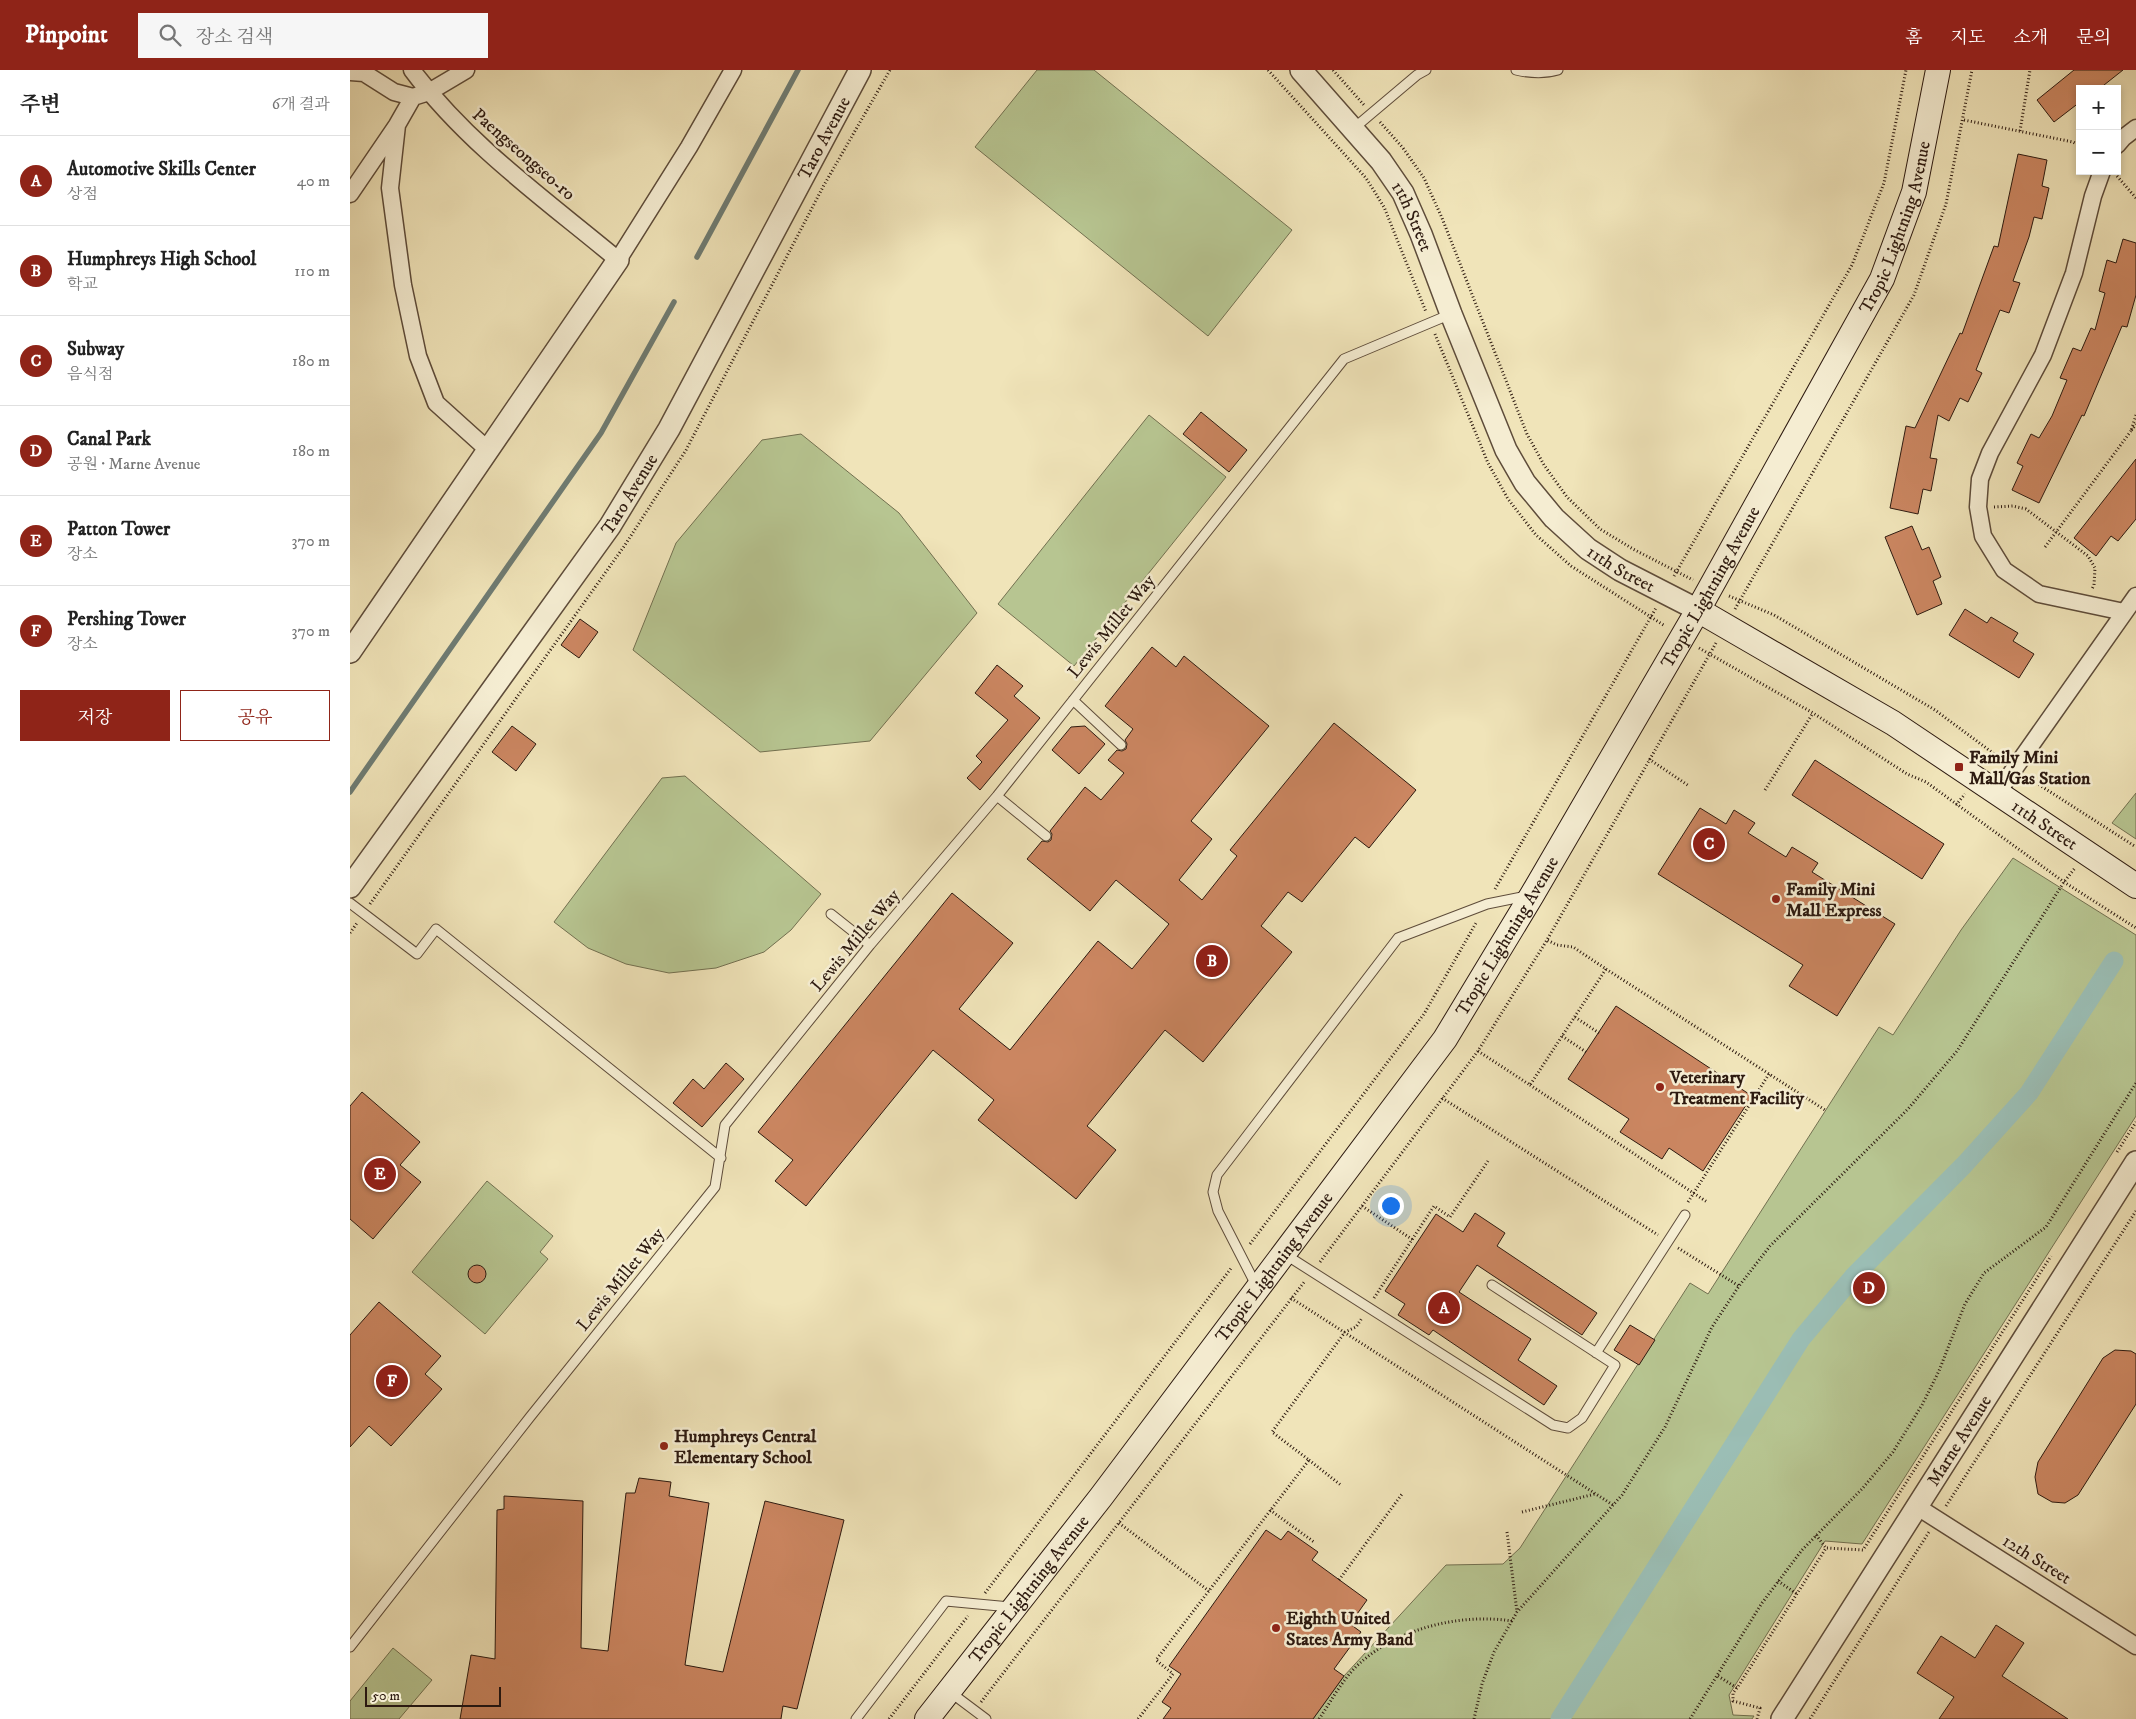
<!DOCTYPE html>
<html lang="ko">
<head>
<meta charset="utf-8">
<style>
  body { margin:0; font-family:"IM FELL DW Pica","Noto Serif KR",serif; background:#f6f6f6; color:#222 }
  .controls { position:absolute; right:15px; top:15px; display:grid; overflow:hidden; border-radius:0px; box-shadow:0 2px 8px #0003 }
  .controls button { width:45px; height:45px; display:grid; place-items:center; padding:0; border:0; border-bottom:1px solid #e0e0e0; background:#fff; color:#222; font:25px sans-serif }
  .scale { position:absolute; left:15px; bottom:12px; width:136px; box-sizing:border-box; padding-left:5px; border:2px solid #2d1a10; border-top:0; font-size:14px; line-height:18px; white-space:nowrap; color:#2d1a10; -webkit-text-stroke:4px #f5edd2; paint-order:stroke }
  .you { position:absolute; left:1040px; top:1135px; width:18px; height:18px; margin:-12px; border:4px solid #fff; border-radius:50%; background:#1a73e8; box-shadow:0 0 0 8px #1a73e833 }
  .badge { display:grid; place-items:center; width:32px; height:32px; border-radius:50%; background:#8f2418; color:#fff; font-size:16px; font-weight:700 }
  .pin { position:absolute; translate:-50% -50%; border:2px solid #fff; box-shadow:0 1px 5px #0006 }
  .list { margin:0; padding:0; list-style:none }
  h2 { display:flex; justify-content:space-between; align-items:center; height:65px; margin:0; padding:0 20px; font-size:21px }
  h2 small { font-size:16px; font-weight:400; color:#767676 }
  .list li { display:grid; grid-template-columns:32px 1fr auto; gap:15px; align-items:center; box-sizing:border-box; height:90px; padding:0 20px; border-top:1px solid #e0e0e0 }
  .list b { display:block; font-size:19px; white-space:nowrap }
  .list p { margin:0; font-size:16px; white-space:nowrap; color:#767676 }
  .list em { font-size:16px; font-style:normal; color:#767676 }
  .actions { display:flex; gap:10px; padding:15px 20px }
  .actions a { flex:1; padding:11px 0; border:1px solid #8f2418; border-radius:0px; text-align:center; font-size:18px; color:#8f2418 }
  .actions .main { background:#8f2418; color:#fff }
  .icon { flex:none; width:28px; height:28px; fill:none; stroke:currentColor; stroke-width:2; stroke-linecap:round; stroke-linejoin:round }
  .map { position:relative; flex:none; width:1786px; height:1649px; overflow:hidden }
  header { display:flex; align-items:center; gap:30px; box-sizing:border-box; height:70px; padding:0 25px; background:#8f2418; color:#fff }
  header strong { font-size:24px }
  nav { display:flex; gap:28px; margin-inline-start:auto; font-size:18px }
  .search { width:350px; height:45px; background:#f6f6f6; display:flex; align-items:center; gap:12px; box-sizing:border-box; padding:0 18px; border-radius:0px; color:#767676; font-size:19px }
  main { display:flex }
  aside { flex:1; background:#fff }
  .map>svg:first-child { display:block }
  .green { fill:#b7c591; stroke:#727050 }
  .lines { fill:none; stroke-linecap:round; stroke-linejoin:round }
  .stream { stroke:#6f7c73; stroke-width:5.5 }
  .canal { stroke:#9bbeb5; stroke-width:19 }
  .building { fill:#cb8661; stroke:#2d1a10 }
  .service-casing { stroke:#5e4c3a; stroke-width:11 }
  .minor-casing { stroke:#5e4c3a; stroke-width:19 }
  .tertiary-casing { stroke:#5e4c3a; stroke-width:24 }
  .secondary-casing { stroke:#2d1a10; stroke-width:26 }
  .path { stroke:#2d1a10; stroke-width:3; stroke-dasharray:1 2.5; stroke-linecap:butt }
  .service { stroke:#f5edd2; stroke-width:9 }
  .minor { stroke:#f5edd2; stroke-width:16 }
  .tertiary { stroke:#f5edd2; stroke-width:21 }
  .secondary { stroke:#f5edd2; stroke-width:24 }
  .poi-dot { fill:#8f2418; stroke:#f5edd2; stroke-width:2 }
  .labels { text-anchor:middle; stroke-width:5; stroke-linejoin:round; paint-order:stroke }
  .street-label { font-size:18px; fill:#2d1a10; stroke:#f5edd2 }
  .poi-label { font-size:18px; font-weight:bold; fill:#2d1a10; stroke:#f5edd2; text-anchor:start }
</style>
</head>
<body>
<header>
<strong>Pinpoint</strong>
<div class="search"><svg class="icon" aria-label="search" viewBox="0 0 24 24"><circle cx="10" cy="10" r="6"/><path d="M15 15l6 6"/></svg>장소 검색</div>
<nav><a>홈</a><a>지도</a><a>소개</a><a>문의</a></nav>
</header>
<main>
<aside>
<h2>주변<small>6개 결과</small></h2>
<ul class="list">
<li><span class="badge">A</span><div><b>Automotive Skills Center</b><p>상점</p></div><em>40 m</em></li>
<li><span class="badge">B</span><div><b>Humphreys High School</b><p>학교</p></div><em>110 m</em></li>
<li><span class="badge">C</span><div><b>Subway</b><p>음식점</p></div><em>180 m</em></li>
<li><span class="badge">D</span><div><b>Canal Park</b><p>공원 · Marne Avenue</p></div><em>180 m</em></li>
<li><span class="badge">E</span><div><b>Patton Tower</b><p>장소</p></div><em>370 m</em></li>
<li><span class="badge">F</span><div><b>Pershing Tower</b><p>장소</p></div><em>370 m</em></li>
</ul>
<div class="actions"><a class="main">저장</a><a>공유</a></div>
</aside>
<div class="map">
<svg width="1786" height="1649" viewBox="0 0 1786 1649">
  <rect width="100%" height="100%" fill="#f0e4b9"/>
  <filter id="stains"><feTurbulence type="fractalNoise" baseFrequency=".004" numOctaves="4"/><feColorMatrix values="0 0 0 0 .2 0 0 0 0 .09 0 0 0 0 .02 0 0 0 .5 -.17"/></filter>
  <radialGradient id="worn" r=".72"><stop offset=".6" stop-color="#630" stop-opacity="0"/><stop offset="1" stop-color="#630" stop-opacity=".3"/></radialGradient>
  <path class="green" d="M687,0H744L942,160L858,266L625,77Z
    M799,345L876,407L724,596L648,534Z
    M451,364L549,443L627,543L520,671L410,682L283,580L326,473L412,370Z
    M335,706L471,824L441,860L414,882L366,898L319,903L276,894L238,878L204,852L312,708Z
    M1786,723V769L1762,753Z
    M1663,788L1786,865V1046L1512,1474L1475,1471L1379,1625L1383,1645L1404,1646L1402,1649H963L994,1606L1096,1495L1153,1494L1170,1478L1340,1213L1358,1224L1529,957L1543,965L1611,860Z
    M137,1111L203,1166L190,1182L198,1189L135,1264L62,1202Z
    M43,1578L82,1610L49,1649H0V1631Z"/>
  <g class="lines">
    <path class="stream" d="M347,187L448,0
      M0,722L251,363L324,232"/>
    <path class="canal" d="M1210,1649L1451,1269L1503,1207L1614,1095L1679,1023L1764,891"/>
  </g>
  <path class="building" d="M1724,0H1773L1749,19H1730V32L1704,52L1687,30Z
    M1668,84L1697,90L1692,116L1699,118L1692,149L1684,147L1679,167L1663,211L1670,213L1659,243L1650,240L1626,300L1632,303L1618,332L1610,328L1599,351L1588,345L1580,388L1587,389L1581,421L1573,419L1568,444L1540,438L1556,356L1565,358L1610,263L1612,264L1644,176L1648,177Z
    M1773,169L1786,173V225L1777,257L1772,256L1734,346L1732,345L1689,433L1662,420L1673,396L1667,393L1681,364L1689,368L1702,346L1717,310L1710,308L1723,278L1731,281L1741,258L1745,260L1755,223L1749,221L1757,190L1766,193Z
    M851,342L897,380L879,402L833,364Z
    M1786,389V449L1768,471L1761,466L1746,486L1724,468Z
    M1562,456L1572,480L1579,477L1591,507L1583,511L1592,534L1567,545L1535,467Z
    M1615,539L1637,553L1641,547L1668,563L1663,571L1684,584L1669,608L1599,565Z
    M230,549L248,562L229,588L211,575Z
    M802,577L826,597L834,586L919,656L841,751L862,769L829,810L852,830L887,786L880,780L984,653L1066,720L1019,778L1005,767L952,832L938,822L911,856L942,882L853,992L815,960L737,1056L766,1080L726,1129L628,1050L644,1030L583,980L456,1136L425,1111L443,1090L408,1062L602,823L663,873L609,939L660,980L748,871L782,899L819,854L766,810L740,841L677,789L692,771L698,772L701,770L702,764L700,761L735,717L751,730L774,703L758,690L767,680L772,681L776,679L777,674L775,670L783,659L755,636Z
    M647,595L673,616L664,626L690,648L630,720L617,708L632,692L626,686L658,650L625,623Z
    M162,656L186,674L166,701L142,682Z
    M735,656L755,674L729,704L702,680L721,657Z
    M1465,690L1594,774L1572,809L1442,725Z
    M1350,738L1376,754L1384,740L1405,753L1398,763L1436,787L1442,777L1468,793L1462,802L1545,854L1487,946L1439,916L1453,895L1308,804Z
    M1266,936L1402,1026L1353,1101L1319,1078L1312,1089L1270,1062L1279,1049L1218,1009Z
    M376,993L394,1009L352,1057L323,1033L343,1009L354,1019Z
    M12,1022L70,1072L50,1095L71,1112L23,1169L0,1149V1036Z
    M1125,1143L1155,1163L1147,1176L1247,1243L1232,1265L1127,1195L1109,1222L1181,1269L1168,1290L1207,1316L1194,1335L1083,1260L1079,1265L1048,1245L1055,1234L1035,1221L1086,1144L1113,1162Z
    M118 1204a9 9 0 1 1 18 0a9 9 0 1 1-18 0Z
    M29,1232L91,1286L75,1304L92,1319L41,1376L19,1356L0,1377V1265Z
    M1280,1255L1305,1270L1289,1295L1264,1280Z
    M1765,1280L1781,1281L1786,1284V1334L1728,1425L1715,1433L1702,1432L1688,1424L1685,1407L1688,1392L1753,1288Z
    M289,1408L321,1412L319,1426L359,1433L335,1595L373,1602L415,1431L494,1450L447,1639L433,1636L431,1649H110L121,1585L145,1589L147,1440L154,1439V1426L233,1431L231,1578L258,1581L276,1423H285Z
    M916,1460L931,1470L938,1461L968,1482L962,1490L1017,1530L1000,1554L1011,1562L984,1599L994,1606L963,1649H813L821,1638L812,1632L831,1604L819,1596Z
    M1646,1555L1674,1573L1652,1606L1718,1649H1589L1604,1627L1567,1603L1591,1566L1625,1588Z"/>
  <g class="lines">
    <defs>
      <path id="service" d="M1166,0C1179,3 1195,4 1208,0
        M1003,59L1067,5L1076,0
        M723,630L771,675
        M647,726L696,766
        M0,833L67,884L86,859L371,1088
        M481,844L520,875
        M936,1185L1203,1355L1218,1358L1232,1348L1265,1295L1142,1215
        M907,1217L868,1141L863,1122L867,1105L1048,868L1137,834L1177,826
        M1246,1283L1335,1145
        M0,1577L180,1347L365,1117L375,1055L520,875L647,726L994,289L1101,244
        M600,1622L636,1649
        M506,1649L596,1531L660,1537"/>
      <path id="minor" d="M62,0C118,75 196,130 268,190L339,77L383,0
        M0,2L14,3L44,22L63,27
        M47,55L40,118L53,215L68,286L86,333L137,379
        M1767,75L1773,68L1786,58
        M1752,101L1743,126L1724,203L1693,285L1640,383L1630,409L1628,437L1633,466L1654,500L1689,524L1774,542
        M0,124L47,55L63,27L79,22L116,0
        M1648,722L1786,526
        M1566,1436L1786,1576"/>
      <g id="tertiary">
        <path id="s1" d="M951,0L1031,91L1053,123L1071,164L1101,244L1156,380L1175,413L1204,448L1238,479L1270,500L1348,540"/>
        <path d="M0,582L268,190"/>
        <path id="s2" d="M0,817L260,456L319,359L510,0"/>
        <path id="s3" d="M1432,1649L1786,1092"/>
      </g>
      <g id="secondary">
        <path id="s4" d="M1348,540L1543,653L1786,816"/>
        <path id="s5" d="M577,1649L751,1427L1095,969L1182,825L1348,540L1532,209L1564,122L1588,0"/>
      </g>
    </defs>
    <use href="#service" class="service-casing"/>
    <use href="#minor" class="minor-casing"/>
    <use href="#tertiary" class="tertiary-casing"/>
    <use href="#secondary" class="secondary-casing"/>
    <path class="path" d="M918,0L1016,108L1034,137L1076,242
      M983,0L1014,35
      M1614,50L1723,72L1730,76
      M1030,52L1053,78L1074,108L1092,148L1177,364L1194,395L1217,427L1250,459L1283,479L1343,510
      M1670,61L1680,0
      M1767,106L1786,128
      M1085,264L1138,393L1158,429L1186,465L1221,496L1315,556
      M1786,345L1781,361L1786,354
      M1644,437L1663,436L1676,439L1738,486L1745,498L1744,515L1742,519
      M1695,477L1781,361
      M1324,506L1502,195L1534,113L1556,0
      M1379,526L1424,545L1585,640L1651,689
      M1385,539L1564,225L1596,134L1622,0
      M1349,578L1463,643L1557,704L1576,712L1714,812L1786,858
      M1299,689L1339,716
      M1677,707L1786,777
      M1415,720L1463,643
      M1606,735L1615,724
      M1145,819L1306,538
      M20,834L275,475L336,380L474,115L540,0
      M0,863L7,853
      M1256,899L1475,1040
      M1225,947L1249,963
      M1212,966L1236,982
      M1128,981L1180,1015L1256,899L1223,877L1207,875L1197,870
      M1180,1015L1357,1132
      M1092,1028L1308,1165
      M1767,1082L1786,1052
      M1338,1132L1419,1004
      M1012,1136L1063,1170
      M900,1174L1074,944L1126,853
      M1328,1178L1389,1216
      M970,1192L1128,981L1197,870L1366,573
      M941,1228L1263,1435
      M1024,1228L1084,1136L1100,1147L1138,1091
      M959,1390L992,1416
      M1596,1436L1786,1141
      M920,1440L964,1472
      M1172,1442L1245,1424
      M769,1453L859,1521
      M1157,1462L1167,1542
      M1466,1465L1476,1478
      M989,1510L1052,1424
      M1428,1511L1447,1524
      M635,1523L882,1197
      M1368,1606L1387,1618
      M631,1632L955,1211
      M539,1649L618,1546
      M788,1649L823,1604L806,1590L959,1390L922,1362L995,1262L1006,1257L1012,1248
      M969,1649C982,1630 993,1608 1010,1593C1049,1558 1111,1543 1162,1551
      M1124,1649L1132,1614L1144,1582L1167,1542L1272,1425L1315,1357L1362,1257L1389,1216L1420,1176L1558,1039L1607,981L1714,812L1725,798
      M1340,1649L1412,1533L1452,1480L1512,1419L1543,1382L1572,1335L1589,1301L1615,1234L1634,1203L1696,1157L1786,1013
      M1407,1649L1410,1638L1383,1631V1623L1387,1618L1476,1478L1513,1480L1701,1186
      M1460,1649L1579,1462"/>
    <use href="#service" class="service"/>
    <use href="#minor" class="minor"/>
    <use href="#tertiary" class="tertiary"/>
    <use href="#secondary" class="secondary"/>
  </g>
  <g class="poi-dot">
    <rect x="1604" y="692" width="10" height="10" rx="2.5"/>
    <circle cx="1426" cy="829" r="5"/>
    <circle cx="1310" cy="1017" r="5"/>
    <circle cx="314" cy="1376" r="5"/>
    <circle cx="926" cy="1558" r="5"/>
  </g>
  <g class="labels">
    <g class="street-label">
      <text dy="6" stroke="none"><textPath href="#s2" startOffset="888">Taro Avenue</textPath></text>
      <text transform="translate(174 84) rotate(41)" y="6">Paengseongseo-ro</text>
      <text dy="6" stroke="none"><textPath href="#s1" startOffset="185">11th Street</textPath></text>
      <text dy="6" stroke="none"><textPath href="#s5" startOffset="1785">Tropic Lightning Avenue</textPath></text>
      <text dy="6" stroke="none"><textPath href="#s2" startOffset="482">Taro Avenue</textPath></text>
      <text dy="6" stroke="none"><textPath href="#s1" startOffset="605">11th Street</textPath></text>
      <text dy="6" stroke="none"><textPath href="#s5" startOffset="1379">Tropic Lightning Avenue</textPath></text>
      <text transform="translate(761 556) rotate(-51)" y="6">Lewis Millet Way</text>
      <text dy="6" stroke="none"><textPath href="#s4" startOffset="408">11th Street</textPath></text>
      <text dy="6" stroke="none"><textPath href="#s5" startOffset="975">Tropic Lightning Avenue</textPath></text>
      <text transform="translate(505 870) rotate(-50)" y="6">Lewis Millet Way</text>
      <text dy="6" stroke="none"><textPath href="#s5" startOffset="570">Tropic Lightning Avenue</textPath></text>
      <text transform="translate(270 1209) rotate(-51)" y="6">Lewis Millet Way</text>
      <text dy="6" stroke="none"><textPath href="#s3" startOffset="330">Marne Avenue</textPath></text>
      <text transform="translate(1687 1489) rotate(32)" y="6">12th Street</text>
      <text dy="6" stroke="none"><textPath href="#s5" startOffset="165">Tropic Lightning Avenue</textPath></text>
    </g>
    <g class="poi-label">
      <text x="1619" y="693">Family Mini<tspan x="1619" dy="21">Mall/Gas Station</tspan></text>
      <text x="1436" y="825">Family Mini<tspan x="1436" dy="21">Mall Express</tspan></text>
      <text x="1320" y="1013">Veterinary<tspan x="1320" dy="21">Treatment Facility</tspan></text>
      <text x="324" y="1372">Humphreys Central<tspan x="324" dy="21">Elementary School</tspan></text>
      <text x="936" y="1554">Eighth United<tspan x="936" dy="21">States Army Band</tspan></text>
    </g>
  </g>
  <rect width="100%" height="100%" filter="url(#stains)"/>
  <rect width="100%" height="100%" fill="url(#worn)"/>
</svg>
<div class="controls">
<button>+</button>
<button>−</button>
</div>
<div class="scale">50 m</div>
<div class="you"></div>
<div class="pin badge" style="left:1094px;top:1238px">A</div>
<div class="pin badge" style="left:862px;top:891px">B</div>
<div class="pin badge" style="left:1359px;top:774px">C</div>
<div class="pin badge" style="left:1519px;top:1218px">D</div>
<div class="pin badge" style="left:30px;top:1104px">E</div>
<div class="pin badge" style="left:42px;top:1311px">F</div>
</div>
</main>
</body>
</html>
